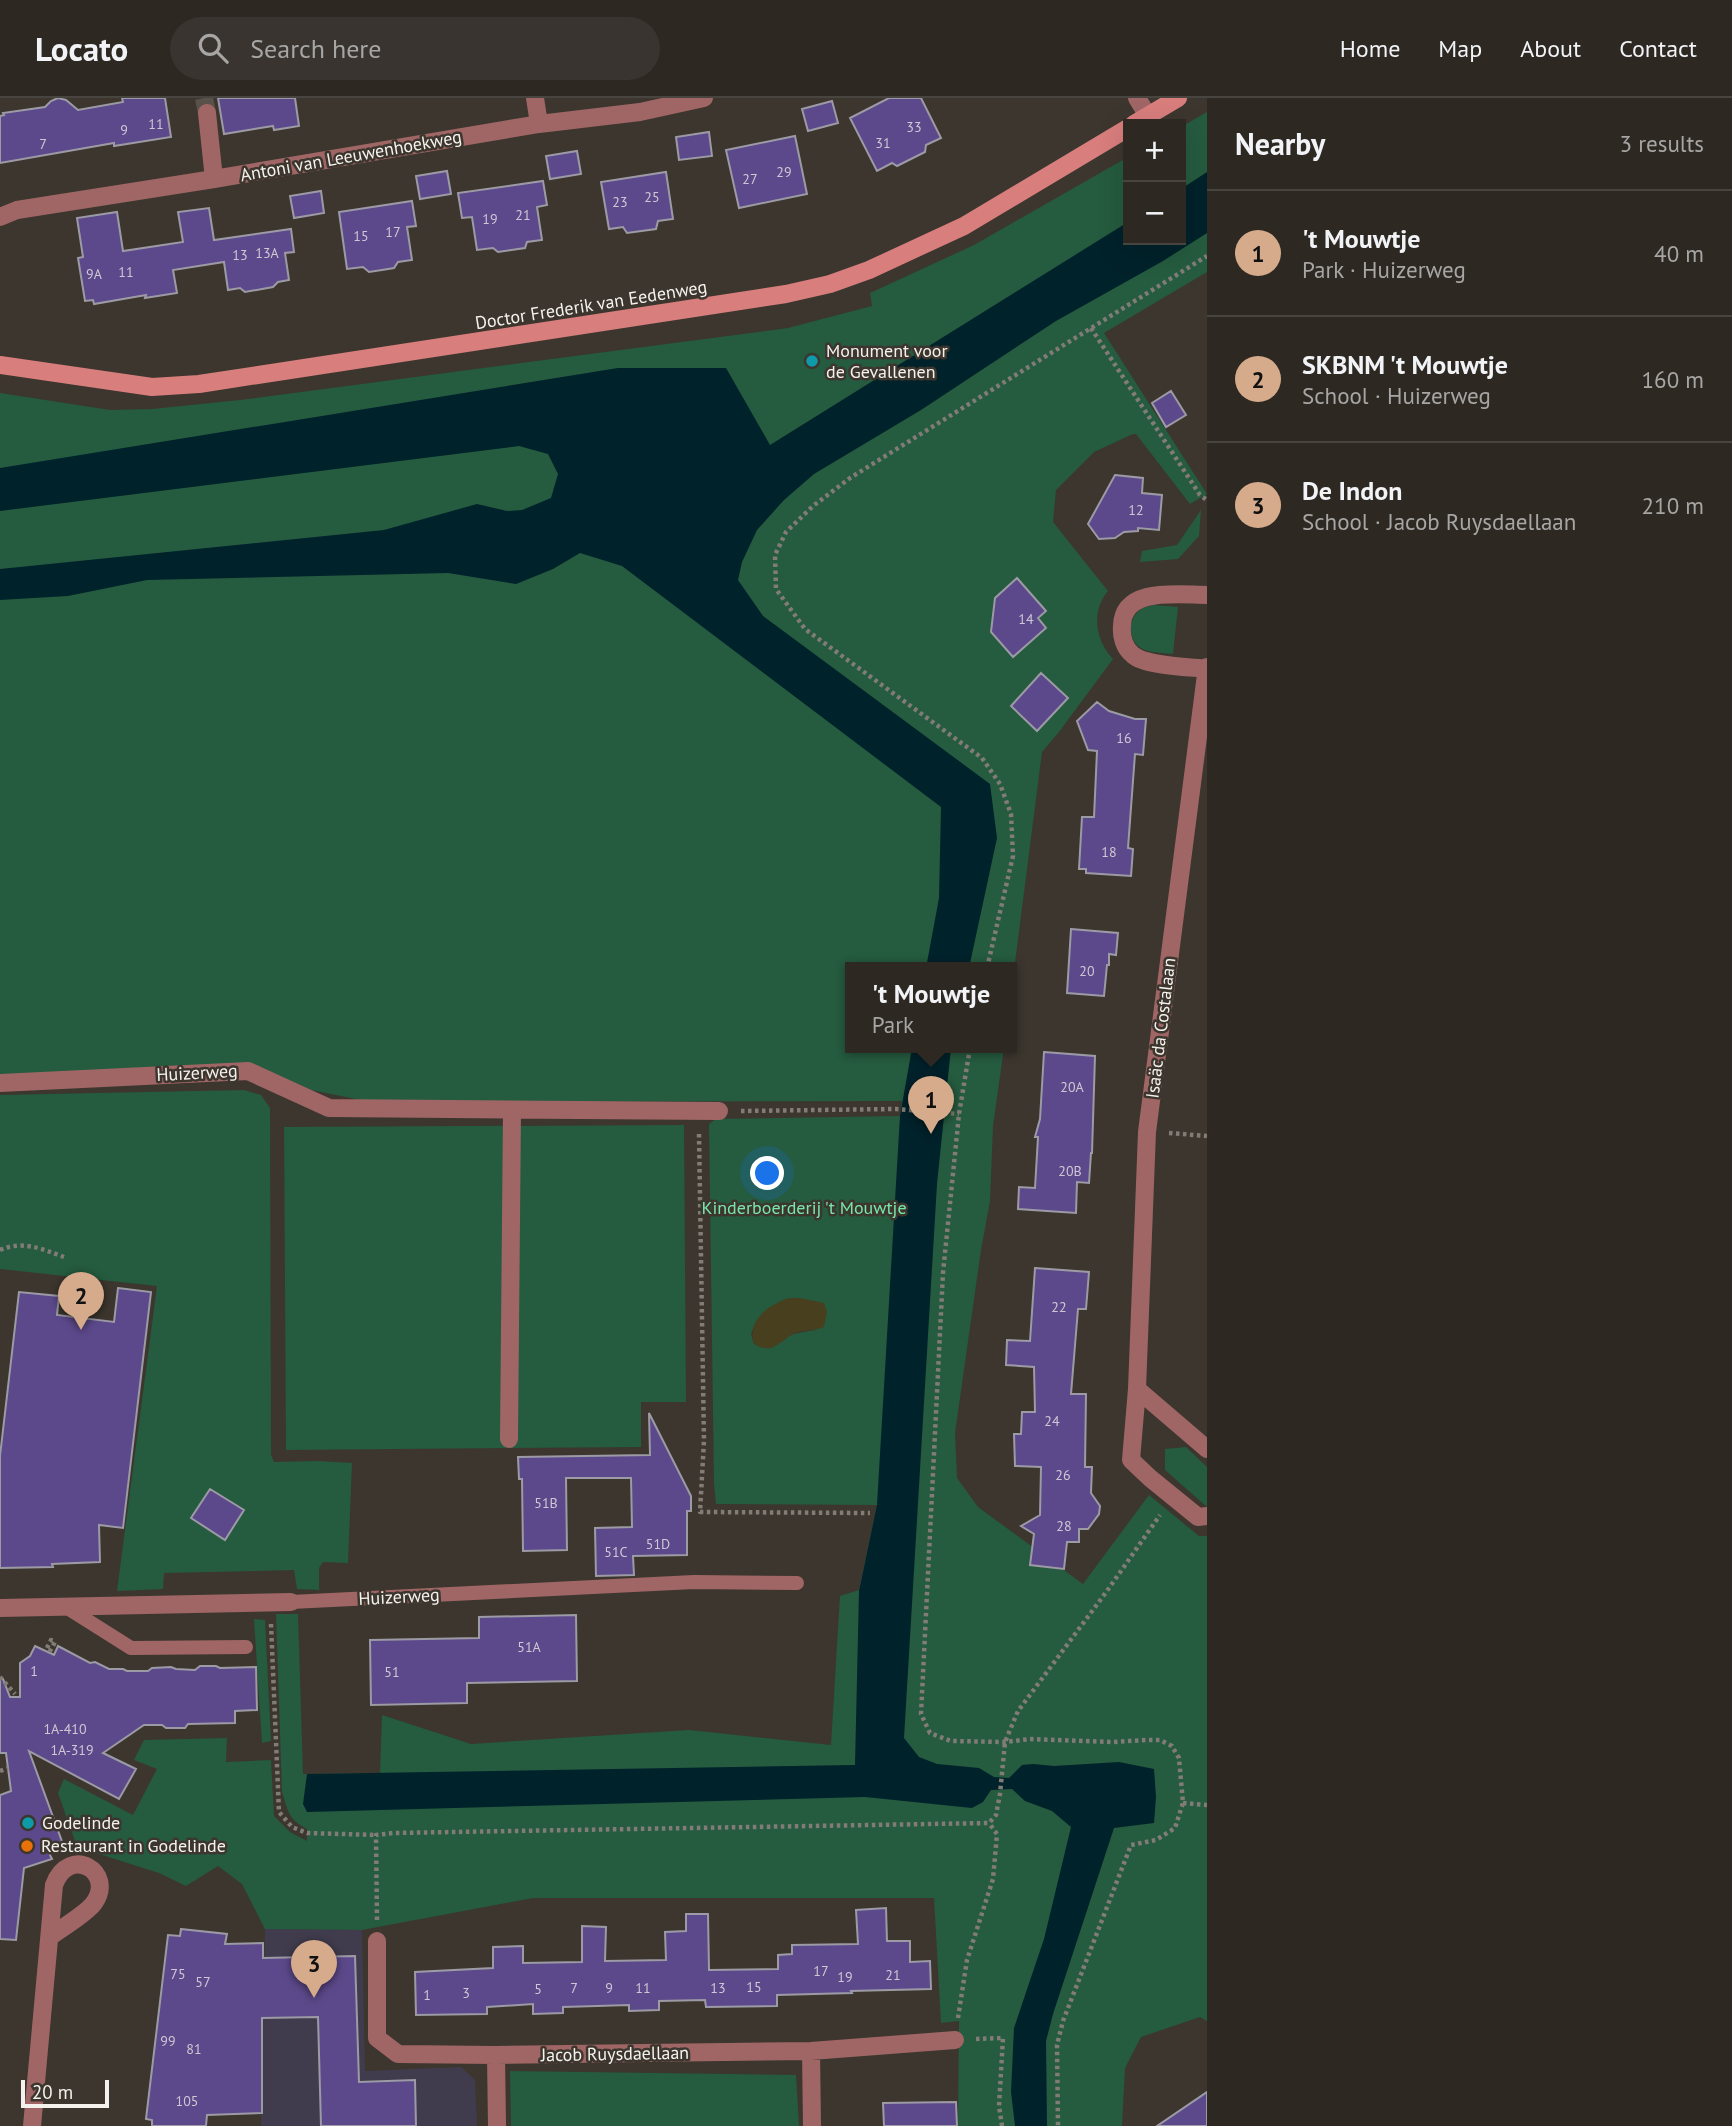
<!DOCTYPE html>
<html lang="en">
<head>
<meta charset="utf-8">
<style>
  body { margin:0; font-family:"PT Sans",sans-serif; background:#39342f; color:#f1f3f6 }
  .controls { position:absolute; right:21px; top:21px; display:grid; overflow:hidden; border-radius:0px; box-shadow:0 7px 28px #0002 }
  .controls button { width:63px; height:63px; display:grid; place-items:center; padding:0; border:0; border-bottom:2px solid #484440; background:#2d2822; color:#f1f3f6; font:35px sans-serif }
  .scale { position:absolute; left:21px; bottom:18px; width:88px; box-sizing:border-box; padding-left:7px; border:4px solid #f5f2ed; border-top:0; font-size:19px; line-height:24px; white-space:nowrap; color:#f5f2ed; -webkit-text-stroke:5px #3c362e; paint-order:stroke }
  .you { position:absolute; left:768px; top:1076px; width:24px; height:24px; margin:-18px; border:5px solid #fff; border-radius:50%; background:#1a73e8; box-shadow:0 0 0 10px #1a73e833 }
  .badge { display:grid; place-items:center; width:46px; height:46px; border-radius:50%; background:#d6ab8b; color:#111; font-size:23px; font-weight:700 }
  .pin { position:absolute; translate:-50% -58px; filter:drop-shadow(0 2px 4px #0008) }
  .pin::after { content:''; position:absolute; top:37px; width:24px; height:21px; background:inherit; clip-path:polygon(0 0,100% 0,50% 100%) }
  .popup { position:absolute; left:845px; top:864px; width:172px; height:91px; box-sizing:border-box; display:grid; place-content:center; border-radius:0px; background:#2d2822; filter:drop-shadow(0 2px 5px #0005); font-size:23px; white-space:nowrap; color:#a7a6a5 }
  .popup b { font-size:26px; color:#f1f3f6 }
  .popup::after { content:''; position:absolute; left:50%; top:100%; margin-left:-14px; border:14px solid transparent; border-top-color:#2d2822 }
  .list { margin:0; padding:0; list-style:none }
  h2 { display:flex; justify-content:space-between; align-items:center; height:91px; margin:0; padding:0 28px; font-size:30px }
  h2 small { font-size:23px; font-weight:400; color:#a7a6a5 }
  .list li { display:grid; grid-template-columns:46px 1fr auto; gap:21px; align-items:center; box-sizing:border-box; height:126px; padding:0 28px; border-top:2px solid #484440 }
  .list b { display:block; font-size:26px; white-space:nowrap }
  .list p { margin:0; font-size:23px; white-space:nowrap; color:#a7a6a5 }
  .list em { font-size:23px; font-style:normal; color:#a7a6a5 }
  .icon { flex:none; width:38px; height:38px; fill:none; stroke:currentColor; stroke-width:2; stroke-linecap:round; stroke-linejoin:round }
  .map { position:relative; flex:none; width:1207px; height:2028px; overflow:hidden }
  header { display:flex; align-items:center; gap:42px; box-sizing:border-box; height:98px; padding:0 35px; background:#2d2822; border-bottom:2px solid #484440 }
  header strong { font-size:33px }
  nav { display:flex; gap:38px; margin-inline-start:auto; font-size:24px }
  .search { width:490px; height:63px; background:#39342f; display:flex; align-items:center; gap:18px; box-sizing:border-box; padding:0 24px; border-radius:38px; color:#a7a6a5; font-size:26px }
  main { display:flex }
  aside { flex:1; background:#2d2822 }
  .map>svg:first-child { display:block }
  .education { fill:#403c4d }
  .green { fill:#255b3f; fill-rule:evenodd }
  .sand { fill:#473f1e }
  .water { fill:#00222b }
  .building { fill:#5c498b; stroke:#9c9aa4; stroke-width:2 }
  .lines { fill:none; stroke-linecap:round; stroke-linejoin:round }
  .street-tunnel { stroke:#58524b; stroke-width:18; stroke-dasharray:18 9; stroke-linecap:butt }
  .path { stroke:#817c75; stroke-width:4.5; stroke-dasharray:3.5 3.5; stroke-linecap:butt }
  .lane { stroke:#9f6665; stroke-width:14 }
  .street { stroke:#9f6665; stroke-width:18 }
  .secondary { stroke:#d87e7d; stroke-width:18 }
  .culture-dot { fill:#0f9aa8; stroke:#3c362e; stroke-width:2.5 }
  .food-dot { fill:#e8710a; stroke:#3c362e; stroke-width:2.5 }
  .labels { text-anchor:middle; stroke-width:5; stroke-linejoin:round; paint-order:stroke }
  .number-label { font-size:14px; fill:#cfc8d4 }
  .street-label { font-size:18px; fill:#f5f2ed; stroke:#3c362e }
  .poi-label { font-size:18px; fill:#f5f2ed; stroke:#3c362e; text-anchor:start }
  .park-label { font-size:18px; fill:#77e8ab; stroke:#3c362e }
</style>
</head>
<body>
<header>
<strong>Locato</strong>
<div class="search"><svg class="icon" aria-label="search" viewBox="0 0 24 24"><circle cx="10" cy="10" r="6"/><path d="M15 15l6 6"/></svg>Search here</div>
<nav><a>Home</a><a>Map</a><a>About</a><a>Contact</a></nav>
</header>
<main>
<div class="map">
<svg width="1207" height="2028" viewBox="0 0 1207 2028">
  <rect width="100%" height="100%" fill="#3c362e"/>
  <path class="education" d="M265,1831L362,1832L365,1973L461,1969L475,1982L477,2028H261Z"/>
  <path class="green" d="M1207,14V174L1104,235L1207,396L1190,406L1136,336H1133L1094,354L1056,392L1053,424L1108,493C1091,513 1095,542 1113,561L1059,634L1042,654L1012,888V870H850V950H1004L993,1028L990,1103L981,1152L955,1335L957,1380L978,1409L1083,1486L1149,1397L1199,1438H1207V1923L1200,1919L1141,1939L1125,1970L1122,2028H958L959,1923L941,1925L934,1800H533L362,1832L265,1831L242,1786L218,1768L186,1788L159,1775L77,1749L58,1695L64,1681L133,1717L157,1671L134,1662L144,1642L227,1640L226,1664L271,1662L274,1718L290,1734L307,1743V1731C288,1721 288,1713 282,1694L276,1516H298L303,1676L380,1675L382,1617L471,1646L689,1632L831,1647L840,1498L859,1492L877,1407L716,1406L714,1386L709,1026L716,1021L900,1018L902,1003L371,1004L311,992L278,977L0,980V295L110,312L152,311L240,302L788,230L872,208L870,195L974,147L1128,59V142H1181V29ZM755,1226L817,1232C796,1234 775,1242 754,1246L751,1236Z
    M1201,412L1199,438L1178,461L1140,464L1142,453L1177,447Z
    M1154,507L1178,509L1173,556C1165,555 1153,555 1145,552C1126,545 1127,518 1143,510C1147,508 1151,508 1154,507Z
    M244,992L261,997L270,1010L271,1357L274,1364L318,1363L352,1365L348,1465L323,1464L319,1470V1491L321,1492L297,1491L294,1472L164,1475L163,1491L117,1493L157,1188L0,1171V997Z
    M684,1027L686,1304H641V1349L286,1352L284,1029Z
    M1186,1349L1207,1369V1409L1165,1372V1351Z
    M254,1521L265,1522L271,1643L262,1645Z
    M510,1973L796,1977L799,2028H511Z"/>
  <path class="sand" d="M789,1200H800L824,1205L827,1214L824,1229C814,1233 805,1232 795,1235C787,1239 779,1247 771,1250C764,1251 759,1249 754,1246C747,1222 768,1207 789,1200Z"/>
  <path class="water" d="M1207,74V135L1163,163L1056,223L921,312L814,376L784,402L757,432L742,464L738,482L763,518L990,686L997,740L969,870H926L939,800L941,709L622,468L580,455L553,471L516,486L448,475L147,482L68,498L0,502V471L384,432L477,406L507,413L522,412L551,400L558,376L548,356L519,348L0,413V370L618,270H726L770,347L1128,124V142H1181V91Z
    M912,950H951L937,1086L904,1640L919,1659L937,1666L979,1670L994,1679L1009,1680L1022,1667L1033,1666L1054,1668L1119,1664L1154,1671L1156,1699L1154,1725L1114,1730L1053,1916L1046,1943L1047,2028H1015L1011,1994L1014,1930L1044,1841L1071,1729L1052,1713L1025,1703L1012,1691L991,1692L983,1704L972,1710L865,1699L307,1714L303,1706L307,1676L855,1667L859,1493L877,1407L900,1018Z"/>
  <path class="building" d="M58,0L66,2L78,12L123,4L122,0H165L171,39L114,48V45L0,65V18L4,17L3,15L45,9L51,3Z
    M218,0H295L299,28L274,32L273,28L224,36Z
    M889,0H921L941,40L926,47L925,54L897,68L892,65L877,73L850,20Z
    M832,3L838,25L808,33L802,11Z
    M709,34L712,58L679,62L676,39Z
    M795,38L807,96L739,110L726,52Z
    M577,53L581,76L550,81L546,58Z
    M447,73L451,96L420,101L416,78Z
    M666,74L673,121L658,123L656,131L627,135L623,129L609,131L601,84Z
    M543,83L547,107L537,109L542,142L527,144L525,150L498,154L493,150L477,152L472,119L462,120L458,95Z
    M321,93L324,115L294,120L290,98Z
    M412,103L416,128L407,129L412,162L398,164L394,170L382,172L369,174L363,169L347,171L339,114Z
    M209,110L214,142L291,131L294,154L285,155L289,182L278,184L273,189L245,194L240,190L228,192L224,164L173,172L177,195L145,200L146,197L94,206L93,202L85,203L78,160L83,159L77,120L117,114L123,153L183,144L178,114Z
    M1171,293L1186,317L1166,329L1152,305Z
    M1115,377L1143,380L1142,395L1162,397L1159,432L1138,430V433L1124,434L1115,440L1099,441L1088,426Z
    M1017,480L1046,513L1038,520L1046,530L1013,559L991,534L995,500Z
    M1041,575L1068,600L1037,633L1011,608Z
    M1097,604L1109,613L1135,621H1146L1143,657L1135,656L1128,750L1133,751L1131,778L1086,775V771H1079L1082,719H1094L1097,653L1088,652L1077,623Z
    M1071,831L1118,835L1116,857L1109,856V867H1107L1104,898L1067,895Z
    M1044,954L1095,958L1092,1055H1091L1089,1085L1077,1084L1076,1115L1018,1111L1019,1089L1035,1090L1038,1039H1035L1040,1021Z
    M1035,1170L1089,1174L1086,1211H1078L1071,1296H1086L1085,1369H1092L1091,1395L1100,1408L1099,1416L1088,1431H1079V1444H1067L1064,1471L1030,1467L1034,1436L1021,1428L1040,1417L1041,1369L1015,1368L1014,1336H1021L1022,1314H1035L1034,1269L1006,1267L1007,1242L1030,1243Z
    M118,1190L151,1194L123,1430L99,1427L100,1464L52,1466L53,1469L0,1470V1358L19,1194L59,1198L57,1217L114,1224Z
    M649,1315L691,1398V1413H687V1457L633,1458L634,1477L596,1478L595,1430L632,1429L631,1380H566L567,1452L523,1453L522,1381H519L518,1359L650,1357Z
    M210,1391L244,1412L225,1442L191,1420Z
    M576,1517L577,1583L467,1585V1605L371,1607L370,1542L479,1540V1519Z
    M35,1548L54,1557L58,1548L90,1565L95,1564L109,1571H123L127,1573H148L152,1570L171,1569L176,1571L195,1572L200,1568H216L220,1570L256,1569L257,1612L235,1613V1625L188,1626L185,1630H166L162,1627H144L103,1655L136,1671L119,1701L29,1653L64,1749L49,1755L52,1761L24,1770L16,1842L0,1841V1697L11,1693L6,1655H0V1581H3L10,1599H20V1565L30,1558Z
    M886,1810L887,1843H910V1864L930,1863L931,1891L851,1893L852,1895L777,1897V1908L706,1909L705,1902L659,1903V1912L629,1913V1907L597,1908L563,1909V1915L533,1916V1906L487,1909V1916L416,1917L415,1874L493,1870V1849L523,1848V1865L582,1864V1828L606,1829L605,1863L666,1862L665,1834L686,1833V1816H708L709,1872L778,1871V1857L792,1856V1847L858,1846L856,1812Z
    M181,1831L227,1836L225,1846L263,1845V1860L355,1858L359,1984L415,1982L416,2028H321L318,1919L262,1920V2015L207,2017L206,2028H152V2022L146,2021L168,1837L180,1838Z
    M1207,1994V2028H1157Z
    M956,2004L957,2028H884L883,2005Z"/>
  <g class="lines">
    <path class="street-tunnel" d="M204,0L207,15"/>
    <path class="path" d="M1091,230L1200,397L1207,402
      M987,870L1013,758L1011,716L1000,686L982,660L805,531L776,491L775,457L786,434L813,408L850,380L1207,158
      M970,950L959,1016L943,1175L921,1616L930,1635L951,1643L1005,1644L1030,1641L1112,1644L1146,1642H1160L1172,1648L1179,1660L1183,1705L1175,1730L1156,1742L1131,1747L1063,1923L1057,1947L1058,2028
      M741,1013L896,1011L959,1016
      M1169,1035L1207,1038
      M699,1036L704,1343L700,1414L870,1415
      M0,1152C23,1142 42,1151 64,1159
      M271,1526L279,1714L292,1729L307,1735L376,1737
      M47,1550L51,1542L55,1544L49,1555
      M0,1579L15,1596
      M0,1673L8,1670
      M1183,1705L1207,1707
      M377,1822L376,1737L393,1735L989,1725L996,1717L1000,1696L1005,1644L1018,1613L1107,1493L1160,1417
      M958,1920L967,1862L993,1781L997,1736L989,1725
      M976,1941L1003,1940L999,2008L1002,2028"/>
    <path class="lane" d="M291,1504L694,1484L797,1485
      M66,1509L131,1550L246,1549"/>
    <path class="street" d="M535,0L539,26
      M1137,0L1148,18
      M207,15L214,81
      M0,119L17,112L214,81L539,26L640,14L704,0
      M1207,569L1147,1034L1137,1291L1131,1362L1150,1380L1198,1419L1207,1418
      M1207,571C1190,569 1145,568 1133,557C1124,550 1121,538 1122,528C1123,488 1179,497 1207,497
      M0,985L248,973L329,1010L719,1013
      M1137,1291L1207,1351
      M509,1341L512,1012
      M0,1510L291,1504
      M377,1843V1940L398,1956L496,1957L811,1953L955,1942
      M811,1953L812,2028
      M496,1957L497,2028
      M32,2028L54,1787C69,1746 116,1774 94,1805C86,1816 63,1829 51,1838"/>
    <path class="secondary" d="M1134,26L1178,0
      M0,267L152,289L199,286L786,196L830,186L869,172L964,128L1128,30"/>
  </g>
  <g class="culture-dot">
    <circle cx="812" cy="263" r="7"/>
    <circle cx="28" cy="1725" r="7"/>
  </g>
  <circle class="food-dot" cx="27" cy="1748" r="7"/>
  <g class="labels">
    <g class="number-label">
      <text x="156" y="31">11</text>
      <text x="914" y="34">33</text>
      <text x="124" y="37">9</text>
      <text x="883" y="50">31</text>
      <text x="43" y="51">7</text>
      <text x="784" y="79">29</text>
      <text x="750" y="86">27</text>
      <text x="652" y="104">25</text>
      <text x="620" y="109">23</text>
      <text x="523" y="122">21</text>
      <text x="490" y="126">19</text>
      <text x="393" y="139">17</text>
      <text x="361" y="143">15</text>
      <text x="267" y="160">13A</text>
      <text x="240" y="162">13</text>
      <text x="126" y="179">11</text>
      <text x="94" y="181">9A</text>
      <text x="1136" y="417">12</text>
      <text x="1026" y="526">14</text>
      <text x="1124" y="645">16</text>
      <text x="1109" y="759">18</text>
      <text x="1087" y="878">20</text>
      <text x="1072" y="994">20A</text>
      <text x="1070" y="1078">20B</text>
      <text x="1059" y="1214">22</text>
      <text x="1052" y="1328">24</text>
      <text x="1063" y="1382">26</text>
      <text x="546" y="1410">51B</text>
      <text x="1064" y="1433">28</text>
      <text x="658" y="1451">51D</text>
      <text x="616" y="1459">51C</text>
      <text x="529" y="1554">51A</text>
      <text x="34" y="1578">1</text>
      <text x="392" y="1579">51</text>
      <text x="65" y="1636">1A-410</text>
      <text x="72" y="1657">1A-319</text>
      <text x="821" y="1878">17</text>
      <text x="178" y="1881">75</text>
      <text x="893" y="1882">21</text>
      <text x="845" y="1884">19</text>
      <text x="203" y="1889">57</text>
      <text x="754" y="1894">15</text>
      <text x="574" y="1895">7</text>
      <text x="609" y="1895">9</text>
      <text x="643" y="1895">11</text>
      <text x="718" y="1895">13</text>
      <text x="538" y="1896">5</text>
      <text x="466" y="1900">3</text>
      <text x="427" y="1902">1</text>
      <text x="168" y="1948">99</text>
      <text x="194" y="1956">81</text>
      <text x="187" y="2008">105</text>
    </g>
    <g class="street-label">
      <text transform="translate(351 58) rotate(-10)" y="6">Antoni van Leeuwenhoekweg</text>
      <text transform="translate(591 207) rotate(-9)" y="6">Doctor Frederik van Eedenweg</text>
      <text transform="translate(1161 930) rotate(-83)" y="6">Isaäc da Costalaan</text>
      <text transform="translate(197 975) rotate(-3)" y="6">Huizerweg</text>
      <text transform="translate(399 1499) rotate(-3)" y="6">Huizerweg</text>
      <text transform="translate(615 1956) rotate(-1)" y="6">Jacob Ruysdaellaan</text>
    </g>
    <g class="poi-label">
      <text x="826" y="259">Monument voor<tspan x="826" dy="21">de Gevallenen</tspan></text>
      <text x="42" y="1731">Godelinde</text>
      <text x="41" y="1754">Restaurant in Godelinde</text>
    </g>
    <g class="park-label">
      <text x="804" y="1116">Kinderboerderij 't Mouwtje</text>
    </g>
  </g>
</svg>
<div class="controls">
<button>+</button>
<button>−</button>
</div>
<div class="scale">20 m</div>
<div class="you"></div>
<div class="pin badge" style="left:931px;top:1036px">1</div>
<div class="popup"><b>'t Mouwtje</b>Park</div>
<div class="pin badge" style="left:81px;top:1232px">2</div>
<div class="pin badge" style="left:314px;top:1900px">3</div>
</div>
<aside>
<h2>Nearby<small>3 results</small></h2>
<ul class="list">
<li><span class="badge">1</span><div><b>'t Mouwtje</b><p>Park · Huizerweg</p></div><em>40 m</em></li>
<li><span class="badge">2</span><div><b>SKBNM 't Mouwtje</b><p>School · Huizerweg</p></div><em>160 m</em></li>
<li><span class="badge">3</span><div><b>De Indon</b><p>School · Jacob Ruysdaellaan</p></div><em>210 m</em></li>
</ul>
</aside>
</main>
</body>
</html>
